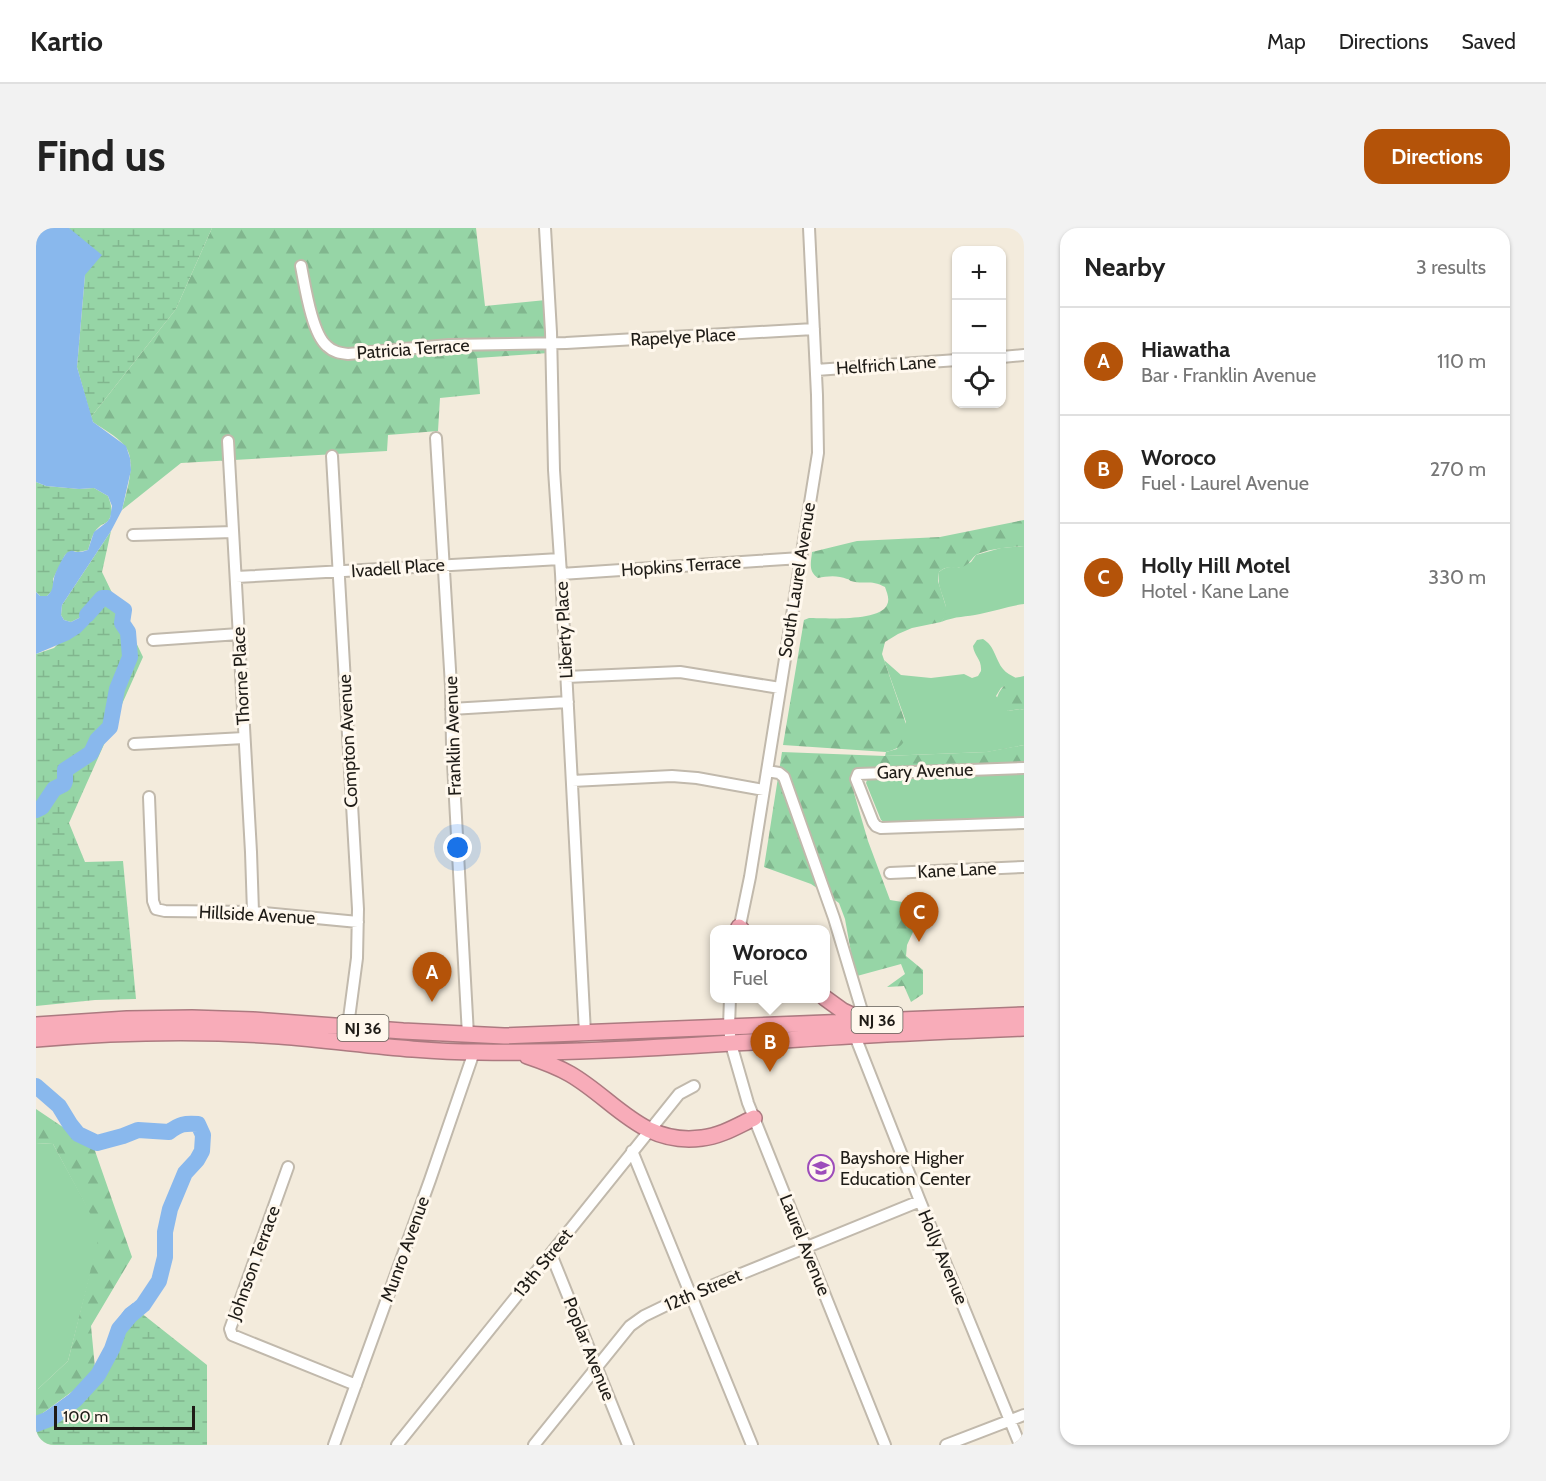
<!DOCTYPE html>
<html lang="en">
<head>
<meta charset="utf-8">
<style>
  body { margin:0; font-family:Cabin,sans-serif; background:#f2f2f2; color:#222 }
  .controls { position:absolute; right:18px; top:18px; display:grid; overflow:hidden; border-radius:12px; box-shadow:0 2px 4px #0004 }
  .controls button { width:54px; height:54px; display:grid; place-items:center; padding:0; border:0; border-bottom:2px solid #e0e0e0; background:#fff; color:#222; font:30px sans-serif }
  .scale { position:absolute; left:18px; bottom:15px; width:141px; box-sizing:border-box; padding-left:6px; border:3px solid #1f1c17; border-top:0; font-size:16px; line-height:21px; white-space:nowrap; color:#1f1c17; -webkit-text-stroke:4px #fff8ed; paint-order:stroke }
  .you { position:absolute; left:422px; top:620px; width:21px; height:21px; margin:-15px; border:4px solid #fff; border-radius:50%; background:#1a73e8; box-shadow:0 0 0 9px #1a73e833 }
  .badge { display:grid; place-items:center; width:39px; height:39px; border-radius:50%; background:#b45309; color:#fff; font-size:20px; font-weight:700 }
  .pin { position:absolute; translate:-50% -50px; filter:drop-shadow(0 2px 3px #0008) }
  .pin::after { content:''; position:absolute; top:32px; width:21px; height:18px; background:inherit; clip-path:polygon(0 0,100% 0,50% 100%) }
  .popup { position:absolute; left:674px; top:697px; width:120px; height:78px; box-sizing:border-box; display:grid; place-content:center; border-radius:12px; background:#fff; filter:drop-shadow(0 2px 4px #0005); font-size:20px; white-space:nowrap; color:#767676 }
  .popup b { font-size:22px; color:#222 }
  .popup::after { content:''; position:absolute; left:50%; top:100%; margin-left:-12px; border:12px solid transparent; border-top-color:#fff }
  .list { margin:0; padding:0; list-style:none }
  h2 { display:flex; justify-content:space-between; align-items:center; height:78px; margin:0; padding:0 24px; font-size:26px }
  h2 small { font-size:20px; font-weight:400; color:#767676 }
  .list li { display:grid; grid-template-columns:39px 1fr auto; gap:18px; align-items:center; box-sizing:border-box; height:108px; padding:0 24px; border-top:2px solid #e0e0e0 }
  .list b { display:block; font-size:22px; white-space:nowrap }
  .list p { margin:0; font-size:20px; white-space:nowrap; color:#767676 }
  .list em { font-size:20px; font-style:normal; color:#767676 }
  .icon { flex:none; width:33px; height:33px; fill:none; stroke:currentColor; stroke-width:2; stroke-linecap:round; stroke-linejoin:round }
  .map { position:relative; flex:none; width:988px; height:1217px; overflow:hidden; border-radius:18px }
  header { display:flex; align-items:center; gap:36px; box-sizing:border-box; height:84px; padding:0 30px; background:#fff; border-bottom:2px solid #e0e0e0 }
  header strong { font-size:28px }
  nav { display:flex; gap:33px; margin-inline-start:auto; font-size:21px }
  .intro { display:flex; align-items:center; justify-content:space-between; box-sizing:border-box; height:144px; padding:0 36px }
  h1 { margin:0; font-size:42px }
  .button { padding:15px 27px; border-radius:18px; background:#b45309; color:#fff; font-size:21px; font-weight:700 }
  main { display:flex; gap:36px; padding:0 36px }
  aside { flex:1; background:#fff; border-radius:18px; box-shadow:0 2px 4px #0004 }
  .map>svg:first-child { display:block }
  .green { fill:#96d5a6 }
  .forest { fill:url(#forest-firs) }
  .wetland { fill:url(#wetland-marsh) }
  .water { fill:#89b8ed }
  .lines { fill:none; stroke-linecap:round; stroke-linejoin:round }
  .river { stroke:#89b8ed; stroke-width:16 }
  .minor-casing { stroke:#c1b9ac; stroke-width:14 }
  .highway-casing { stroke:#ac7a80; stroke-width:18 }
  .minor { stroke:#fff; stroke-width:10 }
  .highway { stroke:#f8acb9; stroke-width:15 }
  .labels { text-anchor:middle; stroke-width:6; stroke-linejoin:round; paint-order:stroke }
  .shield { fill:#fff8ed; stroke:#625e57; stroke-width:1.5 }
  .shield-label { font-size:16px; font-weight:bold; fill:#1f1c17 }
  .street-label { font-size:18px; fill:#1f1c17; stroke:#fff8ed }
  .poi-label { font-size:18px; fill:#1f1c17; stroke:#fff8ed; text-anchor:start }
</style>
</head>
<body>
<header>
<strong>Kartio</strong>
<nav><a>Map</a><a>Directions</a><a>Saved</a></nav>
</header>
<div class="intro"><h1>Find us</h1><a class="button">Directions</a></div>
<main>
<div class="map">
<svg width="988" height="1217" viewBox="0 0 988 1217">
  <defs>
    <pattern id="forest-firs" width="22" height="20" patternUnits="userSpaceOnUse" patternTransform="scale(1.5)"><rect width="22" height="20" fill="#96d5a6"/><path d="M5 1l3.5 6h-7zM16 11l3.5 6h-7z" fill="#81b68e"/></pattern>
    <pattern id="wetland-marsh" width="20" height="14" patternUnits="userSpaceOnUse" patternTransform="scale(1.5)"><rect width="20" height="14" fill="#96d5a6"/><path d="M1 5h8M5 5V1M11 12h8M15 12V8" fill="none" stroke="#81b68e"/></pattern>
  </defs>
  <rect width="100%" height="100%" fill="#f3ebdc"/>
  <path class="green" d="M988,318V376C973,378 959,383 944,386C930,389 920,388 905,394C915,382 907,372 904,360C902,354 903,350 903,344C909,339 914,338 922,340L935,334L940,327L965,320Z
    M947,411C959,418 959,431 967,441C970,445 975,447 980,450L965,460L960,468L972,483L984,481L988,482V517L951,524L849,528L850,524L861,521L870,494L848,432L865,447L895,450L928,446L936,450L942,448L945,443C946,431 938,428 937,418L941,412Z
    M988,544V589L848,594L845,592L830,555L831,552L834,550Z
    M0,915L17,916L65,1004L32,1133L2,1161H0Z"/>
  <path class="forest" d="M176,0H440L449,78L510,72L513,125L441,130L444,166L404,170L402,203L352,207L351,223L145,235L86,282C90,265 102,232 88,217C80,208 67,201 57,194L55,189L140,81Z
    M988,292V318C976,319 950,321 940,327C935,331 933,337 926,339C916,342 912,336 903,344L902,353L910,379V388L905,394L876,400L862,406L849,414L846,426L872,502C870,516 863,521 850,524L747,517L768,392L773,390C789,390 843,394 851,377C854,371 851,365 849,359C834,351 827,357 815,353C814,353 813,351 811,351C802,347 791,348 782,350C772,343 775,335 776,324L821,313L904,309Z
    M988,448V482L984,481L972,483L960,477C960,465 968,455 979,450C982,449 985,449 988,448Z
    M988,517V537L827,548L818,565L832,613L854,672L885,677L891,685L884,699L877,704L871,717L870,728L887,742V766L875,774L868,758L851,759L869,746L865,736L821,748L816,730L809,691L803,675L775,656L728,639L746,524L849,528L950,524Z
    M0,881L58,920L96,1029L55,1098L59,1140L41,1160L0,1190V1161H2L32,1133L64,1004L17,916L0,915Z"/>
  <path class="wetland" d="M33,0H176L140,81L55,189L41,139L49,47Z
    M0,254L10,258L43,261L58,260L72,268C75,276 78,285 72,293C68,297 67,295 63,299C56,305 55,313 52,322L42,324L37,323L29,327L17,351L18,358L16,363L11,368H4L0,364Z
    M75,303L66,344L107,429L33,595L49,634L87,633L100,771L59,772L0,778V426L18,420L65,372L43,390L35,394L28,392L25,387L26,377Z
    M104,1084L171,1137V1217H0V1198L31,1188Z"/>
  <path class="water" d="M0,0H33L66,27L49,47L41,139L57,194L90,218L94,230L95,242L86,282L75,303L26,377L25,387L28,392L35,394L43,390L66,370L53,396L44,405L33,412L0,426V364L4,368H11C18,362 16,358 18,350C19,345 28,326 32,324C38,321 37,324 42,324C46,324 48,323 52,322L58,304L71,294L74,290L76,278L72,268L58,260L43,261L10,258L0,254Z
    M97,1075L103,1079L104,1084L31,1188L0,1198V1190L42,1160L67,1129L82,1091L89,1081Z"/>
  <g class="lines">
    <path class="river" d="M0,582L6,579L18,561L28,556L29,553V542L55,525L61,512L74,499L81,461L94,429L92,404L86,395L88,382L71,370H66L51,387
      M0,858L23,878L34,896L42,906L61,915L87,908L102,902L133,904C144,896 148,895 162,896L167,907L166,923L161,932L149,945L134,981L129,1004V1029L123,1053L107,1077L94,1088L83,1101L76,1121L62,1147L39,1172L16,1190L0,1196"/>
    <defs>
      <path id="minor" d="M509,0L515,104L518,242L525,346L549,805
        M265,38C269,58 276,106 291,118C297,124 304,125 312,126L413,117L530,115L778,101
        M966,129L988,127
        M780,142L921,132
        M400,210L415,458L416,517L432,807
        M192,213L215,624L217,684
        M296,228L322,681L321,730L312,798
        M97,307L197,304
        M525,346L765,330
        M200,349L524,331
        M117,412L203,406
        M530,449L644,444L744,460
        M415,481L532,474
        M98,516L208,510
        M988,540L822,546L820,551L837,594L840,598L845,600L988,595
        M731,543L743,545L748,549L798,690L829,793
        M536,553L636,548L661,550L728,562
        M113,569L117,673L120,681L129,683L217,684L322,694
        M854,645L988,639
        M703,702L714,649L782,225L781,167L773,0
        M694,770L693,798L695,816L712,875L849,1217
        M819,808L884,973L984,1217
        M596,923L716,1217
        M252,939L194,1101L196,1107L320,1157
        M515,1026L592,1217
        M298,1217L394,952L438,824
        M361,1217L643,866L658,858
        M498,1217L594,1098L608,1088L641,1072L884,973
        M910,1217L988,1187"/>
      <path id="highway" d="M703,699L706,702
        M789,770L807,783L824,791
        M0,797L91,791L156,790L217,792L367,803L468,808L988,787
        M0,811C81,804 162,802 243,808C309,813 375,824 442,824C549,826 657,817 764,811C839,806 914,803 988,800
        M491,828C506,833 520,838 534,846C579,872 606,918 666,910C685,908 701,898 718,890"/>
    </defs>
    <use href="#minor" class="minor-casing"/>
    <use href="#highway" class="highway-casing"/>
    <use href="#minor" class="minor"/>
    <use href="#highway" class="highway"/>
  </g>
  <defs>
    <symbol id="school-ring" viewBox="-11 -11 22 22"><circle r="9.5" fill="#fff8ed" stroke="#9d4cbb" stroke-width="1.5"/><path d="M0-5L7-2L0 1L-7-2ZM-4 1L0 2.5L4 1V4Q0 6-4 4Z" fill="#9d4cbb"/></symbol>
  </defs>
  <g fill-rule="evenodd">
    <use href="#school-ring" x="770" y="925" width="30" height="30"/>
  </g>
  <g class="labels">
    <g class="shield">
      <rect x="815.5" y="779" width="51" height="26" rx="4.5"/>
      <rect x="301.5" y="787" width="51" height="26" rx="4.5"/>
    </g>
    <g class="shield-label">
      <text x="841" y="798">NJ 36</text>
      <text x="327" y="806">NJ 36</text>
    </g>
    <g class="street-label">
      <text transform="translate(647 109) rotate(-3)" y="6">Rapelye Place</text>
      <text transform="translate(377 121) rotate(-4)" y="6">Patricia Terrace</text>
      <text transform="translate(850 137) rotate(-4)" y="6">Helfrich Lane</text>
      <text transform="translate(645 338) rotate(-4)" y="6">Hopkins Terrace</text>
      <text transform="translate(362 340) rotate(-4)" y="6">Ivadell Place</text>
      <text transform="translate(761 352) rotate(-81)" y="6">South Laurel Avenue</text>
      <text transform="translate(528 402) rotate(-93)" y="6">Liberty Place</text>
      <text transform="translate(205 448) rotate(-93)" y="6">Thorne Place</text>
      <text transform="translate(417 508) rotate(-92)" y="6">Franklin Avenue</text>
      <text transform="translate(312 513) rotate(-93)" y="6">Compton Avenue</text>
      <text transform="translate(889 543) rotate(-2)" y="6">Gary Avenue</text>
      <text transform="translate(921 642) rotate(-3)" y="6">Kane Lane</text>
      <text transform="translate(221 687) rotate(3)" y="6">Hillside Avenue</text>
      <text transform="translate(769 1017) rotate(68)" y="6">Laurel Avenue</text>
      <text transform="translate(369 1021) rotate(-70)" y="6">Munro Avenue</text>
      <text transform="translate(907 1029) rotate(67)" y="6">Holly Avenue</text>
      <text transform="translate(218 1035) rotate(-70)" y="6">Johnson Terrace</text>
      <text transform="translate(507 1035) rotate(-51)" y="6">13th Street</text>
      <text transform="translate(667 1062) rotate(-23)" y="6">12th Street</text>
      <text transform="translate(553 1121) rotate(68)" y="6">Poplar Avenue</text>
    </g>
    <g class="poi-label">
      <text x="804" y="936">Bayshore Higher<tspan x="804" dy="21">Education Center</tspan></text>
    </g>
  </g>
</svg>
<div class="controls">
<button>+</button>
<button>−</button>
<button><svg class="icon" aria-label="locate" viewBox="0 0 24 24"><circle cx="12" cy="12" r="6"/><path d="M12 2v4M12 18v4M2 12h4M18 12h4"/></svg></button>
</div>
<div class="scale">100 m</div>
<div class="you"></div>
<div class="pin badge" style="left:396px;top:774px">A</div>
<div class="pin badge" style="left:734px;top:844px">B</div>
<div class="popup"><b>Woroco</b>Fuel</div>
<div class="pin badge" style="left:883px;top:714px">C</div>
</div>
<aside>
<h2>Nearby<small>3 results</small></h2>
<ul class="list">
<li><span class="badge">A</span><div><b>Hiawatha</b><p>Bar · Franklin Avenue</p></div><em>110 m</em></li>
<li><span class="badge">B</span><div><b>Woroco</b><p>Fuel · Laurel Avenue</p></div><em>270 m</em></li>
<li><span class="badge">C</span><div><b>Holly Hill Motel</b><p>Hotel · Kane Lane</p></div><em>330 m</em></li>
</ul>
</aside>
</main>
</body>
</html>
